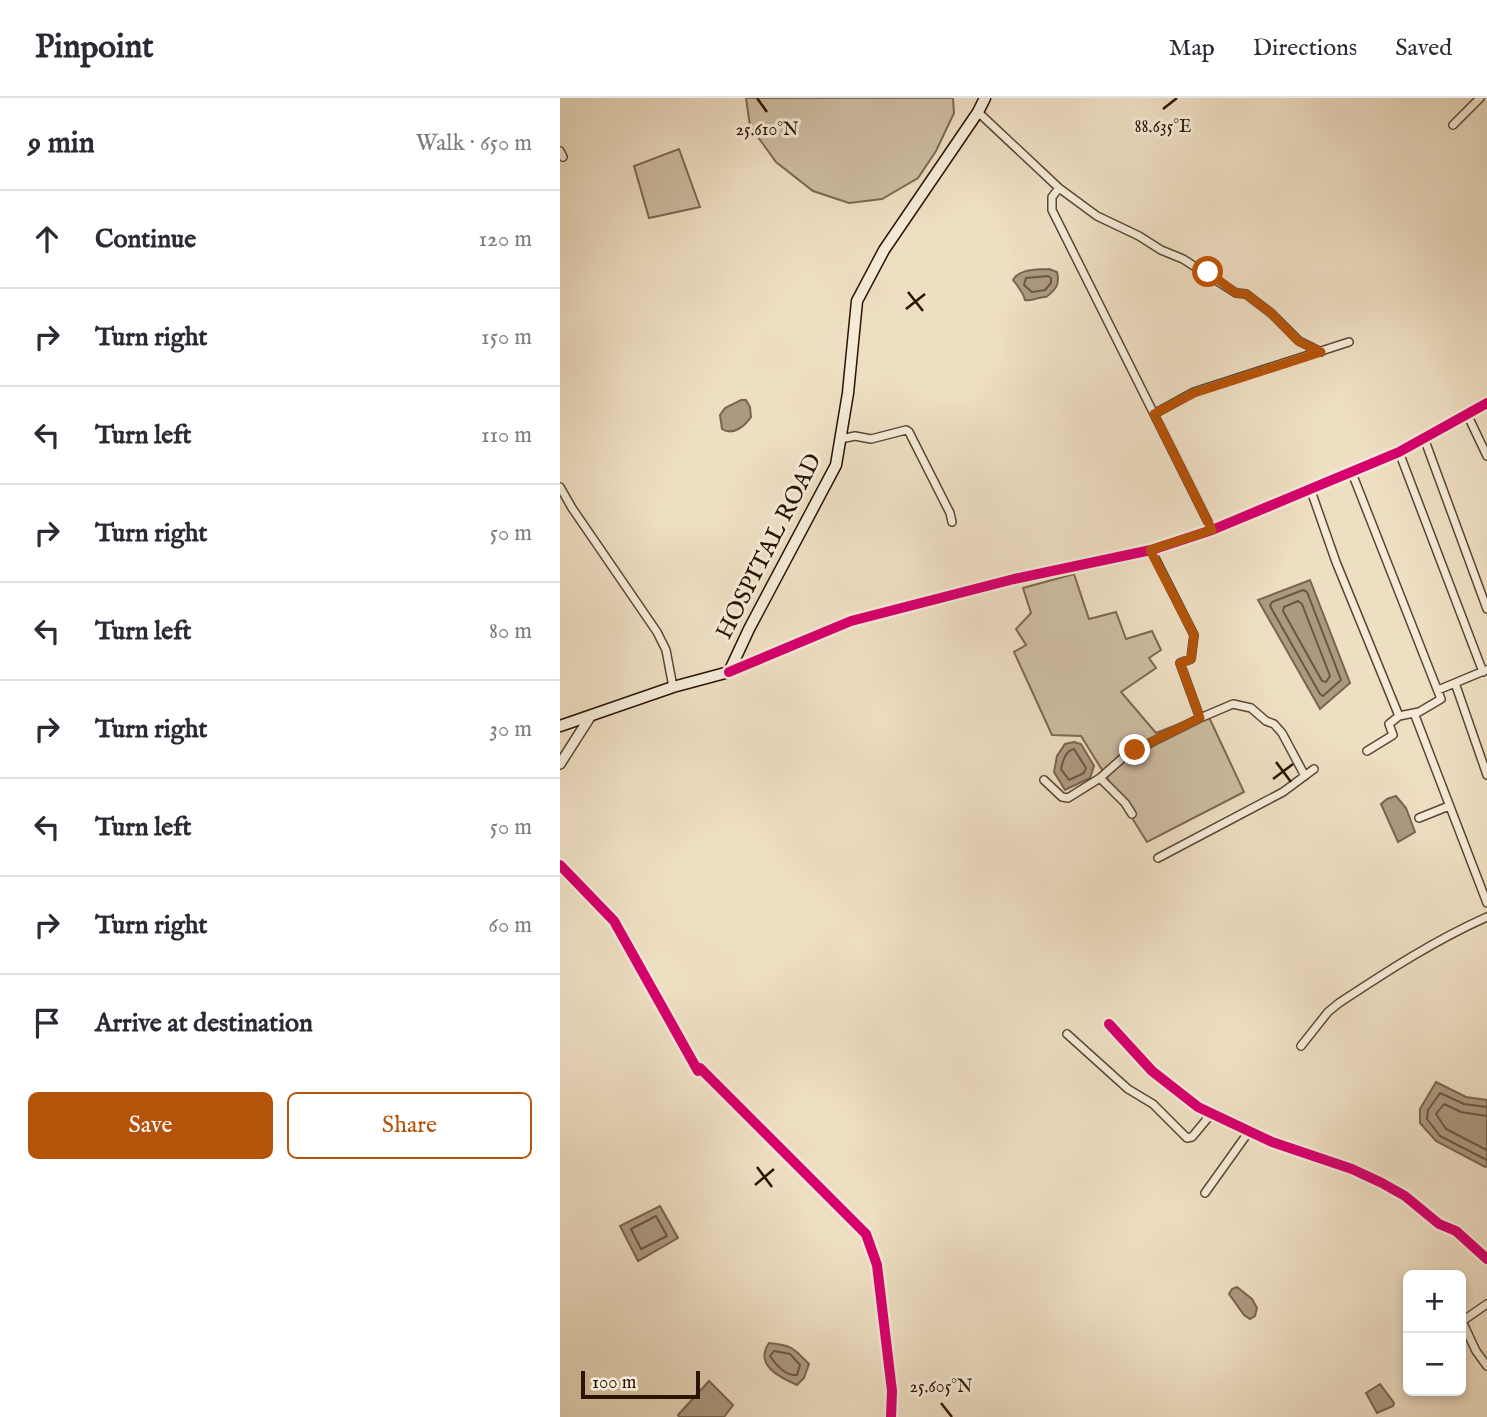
<!DOCTYPE html>
<html lang="en">
<head>
<meta charset="utf-8">
<style>
  body { margin:0; font-family:"IM FELL English",serif; background:#f7f7f7; color:#2b2b33 }
  .controls { position:absolute; right:21px; bottom:21px; display:grid; overflow:hidden; border-radius:10px; box-shadow:0 4px 10px #0003 }
  .controls button { width:63px; height:63px; display:grid; place-items:center; padding:0; border:0; border-bottom:2px solid #e1e1e2; background:#fff; color:#2b2b33; font:35px sans-serif }
  .scale { position:absolute; left:21px; bottom:18px; width:119px; box-sizing:border-box; padding-left:7px; border:4px solid #2c1402; border-top:0; font-size:19px; line-height:24px; white-space:nowrap; color:#2c1402; -webkit-text-stroke:5px #f4ead7; paint-order:stroke }
  .stop { position:absolute; width:21px; height:21px; margin:-16px; border:5px solid #b45309; border-radius:50%; background:#fff }
  .stop.end { background:#b45309; border-color:#fff; box-shadow:0 2px 7px #0008 }
  .list { margin:0; padding:0; list-style:none }
  h2 { display:flex; justify-content:space-between; align-items:center; height:91px; margin:0; padding:0 28px; font-size:30px }
  h2 small { font-size:23px; font-weight:400; color:#7c7c81 }
  .list li { display:grid; grid-template-columns:46px 1fr auto; gap:21px; align-items:center; box-sizing:border-box; height:98px; padding:0 28px; border-top:2px solid #e1e1e2 }
  .list b { display:block; font-size:26px; white-space:nowrap }
  .list em { font-size:23px; font-style:normal; color:#7c7c81 }
  .actions { display:flex; gap:14px; padding:21px 28px }
  .actions a { flex:1; padding:16px 0; border:2px solid #b45309; border-radius:10px; text-align:center; font-size:24px; color:#b45309 }
  .actions .main { background:#b45309; color:#fff }
  .icon { flex:none; width:38px; height:38px; fill:none; stroke:currentColor; stroke-width:2; stroke-linecap:round; stroke-linejoin:round }
  .map { position:relative; flex:none; width:927px; height:1319px; overflow:hidden }
  header { display:flex; align-items:center; gap:42px; box-sizing:border-box; height:98px; padding:0 35px; background:#fff; border-bottom:2px solid #e1e1e2 }
  header strong { font-size:33px }
  nav { display:flex; gap:38px; margin-inline-start:auto; font-size:24px }
  main { display:flex }
  aside { flex:1; background:#fff }
  .map>svg:first-child { display:block }
  .green { fill:#cdbca1; stroke:#7c6852; stroke-width:2 }
  .water { fill:#ac9981; stroke:#79644e; stroke-width:2 }
  .lines { fill:none; stroke-linecap:round; stroke-linejoin:round }
  .shore { stroke:#6c5642; stroke-width:2 }
  .minor-casing { stroke:#5c4632; stroke-width:10 }
  .tertiary-casing { stroke:#5c4632; stroke-width:12 }
  .secondary-casing { stroke:#2c1402; stroke-width:13 }
  .minor { stroke:#f4ead7; stroke-width:7 }
  .tertiary { stroke:#f4ead7; stroke-width:9 }
  .secondary { stroke:#f4ead7; stroke-width:10 }
  .cycleway-casing { stroke:#f4ead7; stroke-width:15 }
  .cycleway { stroke:#d6006c; stroke-width:10 }
  .route { stroke:#b45309; stroke-width:9 }
  .ticks { fill:none; stroke:#2c1402; stroke-width:2.5 }
  .labels { text-anchor:middle; stroke-width:6; stroke-linejoin:round; paint-order:stroke }
  .street-label { font-size:24px; fill:#2c1402; stroke:#f4ead7 }
  .ticks-label { font-size:18px; text-anchor:middle; fill:#2c1402; stroke:#f4ead7; stroke-width:6; stroke-linejoin:round; paint-order:stroke }
</style>
</head>
<body>
<header>
<strong>Pinpoint</strong>
<nav><a>Map</a><a>Directions</a><a>Saved</a></nav>
</header>
<main>
<aside>
<h2>9 min<small>Walk · 650 m</small></h2>
<ul class="list">
<li><svg class="icon" aria-label="ahead" viewBox="0 0 24 24"><path d="M12 20V5M6 11l6-6 6 6"/></svg><div><b>Continue</b></div><em>120 m</em></li>
<li><svg class="icon" aria-label="right" viewBox="0 0 24 24"><path d="M7 20v-9h11M14 6l5 5-5 5"/></svg><div><b>Turn right</b></div><em>150 m</em></li>
<li><svg class="icon" aria-label="left" viewBox="0 0 24 24"><path d="M17 20v-9H6M10 6l-5 5 5 5"/></svg><div><b>Turn left</b></div><em>110 m</em></li>
<li><svg class="icon" aria-label="right" viewBox="0 0 24 24"><path d="M7 20v-9h11M14 6l5 5-5 5"/></svg><div><b>Turn right</b></div><em>50 m</em></li>
<li><svg class="icon" aria-label="left" viewBox="0 0 24 24"><path d="M17 20v-9H6M10 6l-5 5 5 5"/></svg><div><b>Turn left</b></div><em>80 m</em></li>
<li><svg class="icon" aria-label="right" viewBox="0 0 24 24"><path d="M7 20v-9h11M14 6l5 5-5 5"/></svg><div><b>Turn right</b></div><em>30 m</em></li>
<li><svg class="icon" aria-label="left" viewBox="0 0 24 24"><path d="M17 20v-9H6M10 6l-5 5 5 5"/></svg><div><b>Turn left</b></div><em>50 m</em></li>
<li><svg class="icon" aria-label="right" viewBox="0 0 24 24"><path d="M7 20v-9h11M14 6l5 5-5 5"/></svg><div><b>Turn right</b></div><em>60 m</em></li>
<li><svg class="icon" aria-label="arrive" viewBox="0 0 24 24"><path d="M6 21V4h12l-3 4 3 4H6"/></svg><div><b>Arrive at destination</b></div></li>
</ul>
<div class="actions"><a class="main">Save</a><a>Share</a></div>
</aside>
<div class="map">
<svg width="927" height="1319" viewBox="0 0 927 1319">
  <rect width="100%" height="100%" fill="#eedec2"/>
  <filter id="stains"><feTurbulence type="fractalNoise" baseFrequency=".00286" numOctaves="4"/><feColorMatrix values="0 0 0 0 .2 0 0 0 0 .09 0 0 0 0 .02 0 0 0 .5 -.17"/></filter>
  <radialGradient id="worn" r=".72"><stop offset=".6" stop-color="#630" stop-opacity="0"/><stop offset="1" stop-color="#630" stop-opacity=".3"/></radialGradient>
  <path class="green" d="M186,0H393L394,15L376,53L358,80L322,101L289,105L253,93L216,64L190,28Z
    M119,51L140,109L89,120L74,68Z
    M514,476L529,521L556,514L566,541L592,533L601,552L589,560L596,570L561,594L596,635L647,615L684,694L587,744L521,638L492,637L454,554L466,547L456,531L471,515L463,490Z"/>
  <path class="water" d="M489,171L497,174C500,186 496,192 486,199C478,198 474,204 465,202C464,197 457,187 453,182C460,170 477,172 489,171Z
    M181,302H186L190,309L191,319C185,328 173,338 162,331L160,317L165,310Z
    M750,482L790,585L760,611L698,502Z
    M514,644L521,646L534,668L530,680L505,692L494,674L497,658L505,646Z
    M836,698L846,710L855,734L838,744L821,706L827,701Z
    M876,984L906,999L927,1002V1068L925,1069L876,1043L860,1025V1011Z
    M100,1108L118,1140L78,1163L60,1128Z
    M677,1189L692,1201L697,1210L695,1218L690,1221L684,1217L669,1196L672,1191Z
    M209,1245C231,1247 234,1250 249,1266L244,1280L237,1287C219,1279 194,1267 209,1245Z
    M149,1283L173,1307L164,1319H119L118,1317Z
    M820,1286L834,1305L833,1308L817,1315L806,1295Z"/>
  <g class="lines">
    <path class="shore" d="M488,178L491,180V185L485,192L472,194L464,187L466,180Z
      M743,492L747,494L781,582L763,598L760,596L710,508L712,504Z
      M738,503L742,506L770,578L766,584L762,583L723,513L724,509Z
      M514,651L526,670L524,675L509,682L501,671C503,663 505,653 514,651Z
      M927,1009L904,1006L880,995L868,1012L867,1021L880,1038L927,1062
      M927,1018L901,1014L884,1006L876,1016L886,1031L927,1052
      M96,1118L107,1138L81,1151L71,1131Z
      M214,1253L230,1256L240,1267L237,1277C226,1278 216,1267 210,1258Z"/>
    <defs>
      <path id="minor" d="M418,14L499,90L537,118L579,138L601,152L623,161L676,195L686,196L711,215L739,243L761,254
        M893,27L920,0
        M0,53L3,59
        M499,90L492,99V112L652,432
        M594,316L634,294L789,244
        M907,316L927,358
        M864,340L927,511
        M281,341L295,338L311,341L346,332L349,334L390,415L392,424
        M839,354L923,574
        M792,375L881,601L859,614L839,618L829,626L833,637L807,653
        M0,389L12,410L97,534L106,552L113,589
        M750,390L776,464L839,618
        M591,452L634,537L631,561L620,565L640,620
        M895,585L927,677
        M878,592L926,572
        M854,615L927,805
        M540,680L565,705L572,716
        M484,682L502,699L508,700L540,680L566,657L640,620L673,606L691,610L706,623L714,626L722,635L745,678
        M859,720L889,708
        M598,760L723,694L754,671
        M549,926L592,973L638,1009L712,1044L792,1071L822,1085L845,1098L879,1126L896,1133L927,1161
        M507,936L568,991L593,1006L627,1040L632,1039L652,1015
        M741,948L768,914L779,905C826,874 875,842 927,819
        M645,1095L690,1032
        M902,1223L916,1253L927,1268
        M901,1224L927,1206"/>
      <path id="tertiary" d="M169,574L291,523L454,481L591,452L652,432L839,354L927,305
        M0,666L30,619
        M0,767L54,823L138,973L140,970L306,1136L317,1167L332,1293L331,1319"/>
      <path id="secondary" d="M0,628L113,589L169,574L189,531L276,367L288,295L297,203L324,152L418,14L425,0"/>
    </defs>
    <use href="#minor" class="minor-casing"/>
    <use href="#tertiary" class="tertiary-casing"/>
    <use href="#secondary" class="secondary-casing"/>
    <use href="#minor" class="minor"/>
    <use href="#tertiary" class="tertiary"/>
    <use href="#secondary" class="secondary"/>
    <defs>
      <path id="cycleway" d="M169,574L291,523L454,481L591,452L652,432L839,354L927,305
        M0,767L54,823L138,973L140,970L306,1136L317,1167L332,1293L331,1319
        M549,926L592,973L638,1009L712,1044L792,1071L822,1085L845,1098L879,1126L896,1133L927,1161"/>
    </defs>
    <use href="#cycleway" class="cycleway-casing"/>
    <use href="#cycleway" class="cycleway"/>
  </g>
  <g class="lines">
    <path class="route" d="M575,652L640,620L620,565L631,561L634,537L590,452L652,432L594,316L634,295L761,254L738,243L711,215L686,196L676,195L648,174"/>
  </g>
  <path class="ticks" d="M197,0L207,14M603,11L617,0M348,194L363,213M346,211L365,196M716,664L731,684M713,681L733,666M197,1069L212,1089M195,1087L214,1071M381,1305L392,1319"/>
  <g class="labels">
    <g class="street-label">
      <text transform="translate(208 448) rotate(-63)" y="8">HOSPITAL ROAD</text>
    </g>
  </g>
  <g class="ticks-label">
    <text x="603" y="34">88.635°E</text>
    <text x="207" y="37">25.610°N</text>
    <text x="381" y="1294">25.605°N</text>
  </g>
  <rect width="100%" height="100%" filter="url(#stains)"/>
  <rect width="100%" height="100%" fill="url(#worn)"/>
</svg>
<div class="controls">
<button>+</button>
<button>−</button>
</div>
<div class="scale">100 m</div>
<div class="stop" style="left:648px;top:174px"></div>
<div class="stop end" style="left:575px;top:652px"></div>
</div>
</main>
</body>
</html>
